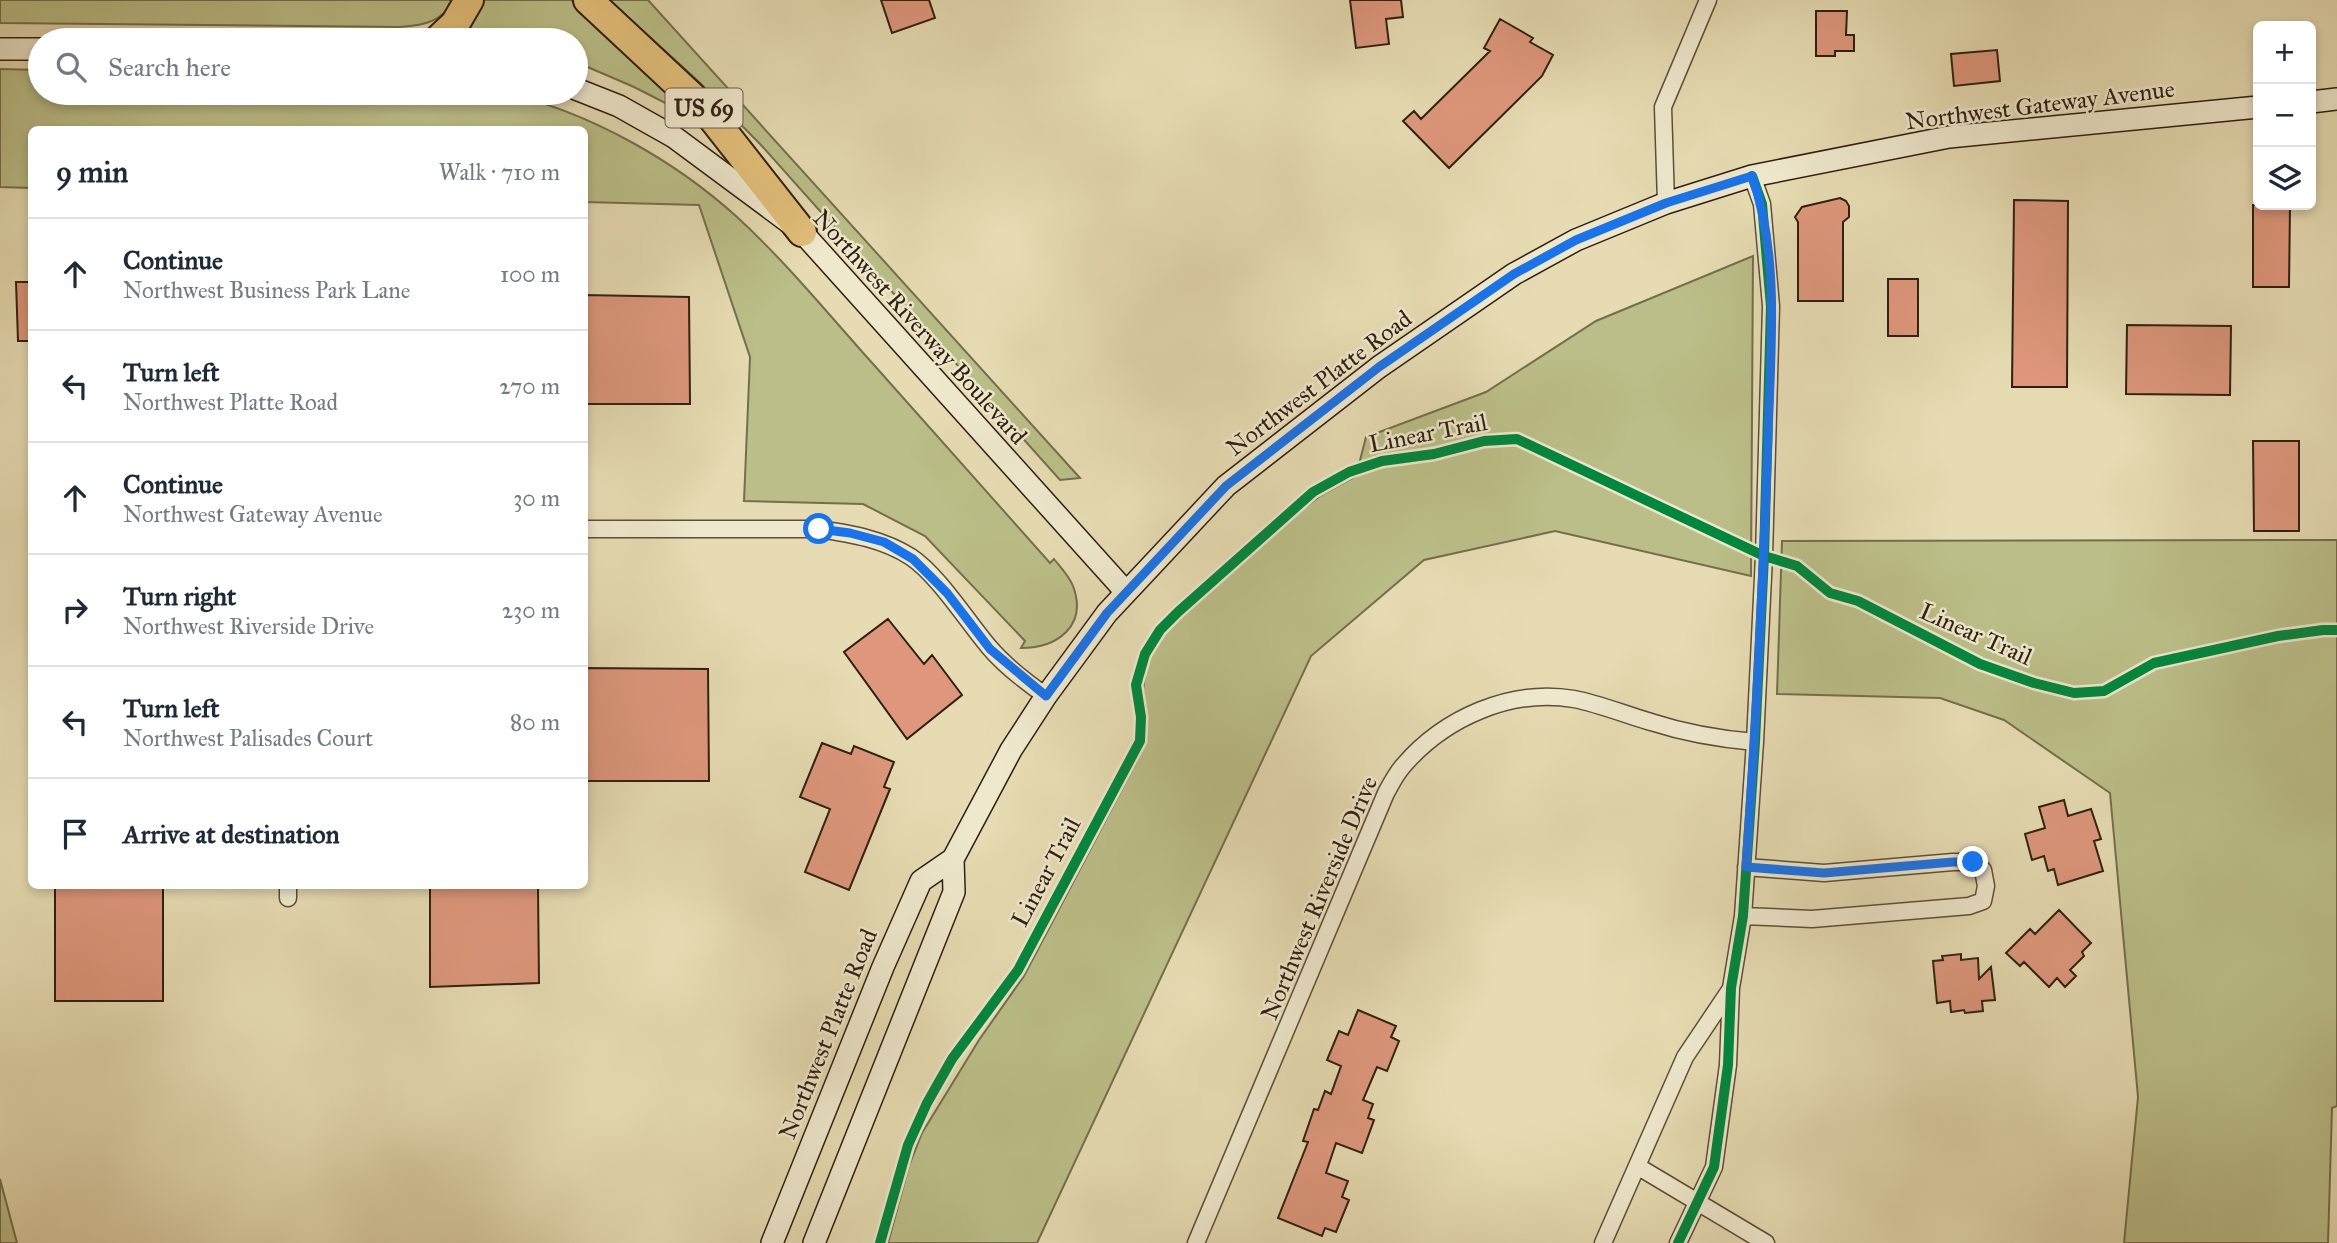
<!DOCTYPE html>
<html lang="en">
<head>
<meta charset="utf-8">
<style>
  body { margin:0; font-family:"IM FELL Great Primer",serif; background:#f6f6f7; color:#1f2937 }
  .controls { position:absolute; right:21px; top:21px; display:grid; overflow:hidden; border-radius:10px; box-shadow:0 4px 10px #0003 }
  .controls button { width:63px; height:63px; display:grid; place-items:center; padding:0; border:0; border-bottom:2px solid #e0e1e3; background:#fff; color:#1f2937; font:35px sans-serif }
  .stop { position:absolute; width:21px; height:21px; margin:-16px; border:5px solid #1a73e8; border-radius:50%; background:#fff }
  .stop.end { background:#1a73e8; border-color:#fff; box-shadow:0 2px 7px #0008 }
  .list { margin:0; padding:0; list-style:none }
  h2 { display:flex; justify-content:space-between; align-items:center; height:91px; margin:0; padding:0 28px; font-size:30px }
  h2 small { font-size:23px; font-weight:400; color:#747a83 }
  .list li { display:grid; grid-template-columns:46px 1fr auto; gap:21px; align-items:center; box-sizing:border-box; height:112px; padding:0 28px; border-top:2px solid #e0e1e3 }
  .list b { display:block; font-size:26px; white-space:nowrap }
  .list p { margin:0; font-size:23px; white-space:nowrap; color:#747a83 }
  .list em { font-size:23px; font-style:normal; color:#747a83 }
  .icon { flex:none; width:38px; height:38px; fill:none; stroke:currentColor; stroke-width:2; stroke-linecap:round; stroke-linejoin:round }
  .map { position:relative; flex:none; width:2337px; height:1243px; overflow:hidden }
  .search { position:absolute; background:#fff; box-shadow:0 4px 10px #0003; left:28px; top:28px; width:560px; height:77px; display:flex; align-items:center; gap:18px; box-sizing:border-box; padding:0 24px; border-radius:38px; color:#747a83; font-size:26px }
  .panel { position:absolute; background:#fff; box-shadow:0 4px 10px #0003; left:28px; top:126px; width:560px; height:763px; border-radius:10px }
  .map>svg:first-child { display:block }
  .green { fill:#bbbe88; stroke:#756e4d; stroke-width:2 }
  .building { fill:#de977c; stroke:#2f1f12; stroke-width:2 }
  .lines { fill:none; stroke-linecap:round; stroke-linejoin:round }
  .street-casing { stroke:#5d4e3a; stroke-width:19 }
  .secondary-casing { stroke:#2f1f12; stroke-width:24 }
  .highway-casing { stroke:#2f1f12; stroke-width:32 }
  .street { stroke:#efe8cd; stroke-width:16 }
  .secondary { stroke:#efe8cd; stroke-width:21 }
  .highway { stroke:#e3be79; stroke-width:28 }
  .cycleway-casing { stroke:#efe8cd; stroke-width:15 }
  .cycleway { stroke:#00873e; stroke-width:10 }
  .route { stroke:#1a73e8; stroke-width:9 }
  .labels { text-anchor:middle; stroke-width:5; stroke-linejoin:round; paint-order:stroke }
  .shield { fill:#efe8cd; stroke:#695b4a; stroke-width:2 }
  .shield-label { font-size:23px; font-weight:bold; fill:#2f1f12 }
  .street-label { font-size:24px; fill:#2f1f12; stroke:#efe8cd }
</style>
</head>
<body>
<div class="map">
<svg width="2337" height="1243" viewBox="0 0 2337 1243">
  <rect width="100%" height="100%" fill="#e6dbb2"/>
  <filter id="stains"><feTurbulence type="fractalNoise" baseFrequency=".00286" numOctaves="4"/><feColorMatrix values="0 0 0 0 .2 0 0 0 0 .09 0 0 0 0 .02 0 0 0 .5 -.17"/></filter>
  <radialGradient id="worn" r=".72"><stop offset=".6" stop-color="#630" stop-opacity="0"/><stop offset="1" stop-color="#630" stop-opacity=".3"/></radialGradient>
  <path class="green" d="M0,0H456C439,22 427,25 400,27L0,23Z
    M484,0H571L679,104L675,108L634,87L576,62V40H507L466,32Z
    M609,0H648L1080,478L1060,480L761,145L698,81Z
    M0,69L40,70V93H506C589,112 674,160 737,217C786,262 829,315 874,365C932,431 991,497 1050,563L1054,559C1061,568 1069,576 1073,586C1088,626 1057,648 1021,648L1025,641L925,536L863,504L744,501L750,357L699,205L585,202L584,130H32L31,188L0,187Z
    M1753,256L1751,576L1555,531L1424,560L1311,656L1037,1243H888L909,1166L922,1133L979,1040L1024,976L1141,753L1146,735L1147,718L1143,690L1145,675L1149,659L1167,630L1295,515L1320,496L1356,476L1366,437L1486,392L1596,321Z
    M2337,540V1106L2332,1108L2328,1243H2124L2138,1097L2110,793L2004,720L1940,698L1777,694L1782,541Z
    M0,1179L17,1243H0Z"/>
  <path class="building" d="M881,0H929L935,18L892,33Z
    M1350,0H1401L1403,17L1386,19L1389,44L1356,48Z
    M1816,11H1847L1846,35H1854V51H1835V56H1816Z
    M1500,19L1533,38L1530,42L1553,55L1542,76L1449,168L1403,121L1414,111L1421,119L1490,51L1484,48Z
    M1997,50L2000,81L1954,86L1951,54Z
    M1840,198L1846,201L1849,206V217L1843,222V301H1798V222L1795,217L1802,207Z
    M2014,200L2068,201L2067,387H2012Z
    M2253,205H2290L2289,287H2253Z
    M1888,279H1918V336H1888Z
    M16,282H32V341H18Z
    M584,295L689,297L690,404H584Z
    M2127,325L2231,326L2230,395L2126,394Z
    M2253,441H2299V531H2254Z
    M888,619L924,664L932,655L962,695L907,739L844,652Z
    M584,668L708,669L709,781H584Z
    M822,743L851,754L854,746L894,762L884,787L890,789L849,890L805,872L830,809L800,797Z
    M2064,800L2068,816L2091,809L2101,839L2094,841L2103,871L2058,885L2054,869L2048,871L2044,856L2032,860L2025,834L2045,828L2039,807Z
    M55,886H163V1001H55Z
    M430,886H538L539,983L430,987Z
    M2059,910L2091,943L2082,952L2084,956L2070,970L2076,976L2065,987L2057,978L2049,987L2024,962L2020,966L2006,953L2030,929L2035,934Z
    M1961,954V960L1978,958L1979,979L1991,967L1995,1000L1982,1001L1983,1011L1965,1013L1964,1010L1951,1012L1950,1001L1937,1003L1933,961L1943,960L1942,956Z
    M1358,1010L1396,1026L1391,1037L1399,1041L1387,1071L1377,1067L1363,1100L1373,1104L1368,1118L1374,1120L1362,1153L1336,1143L1326,1173L1348,1181L1342,1197L1349,1200L1336,1232L1325,1228L1322,1236L1278,1218L1308,1142L1303,1141L1314,1109L1318,1110L1325,1091L1331,1094L1341,1066L1327,1060L1339,1031L1348,1035Z"/>
  <g class="lines">
    <defs>
      <path id="street" d="M1666,203L1663,107L1708,0
        M584,529H819C852,534 883,539 911,557C938,575 967,621 989,647C1005,666 1026,682 1046,696
        M288,886V898
        M1743,916L1812,919L1969,906L1983,901L1986,886L1983,870L1973,862H1953L1824,873L1746,867
        M1637,1166L1766,1243
        M1196,1243L1386,793C1391,784 1396,774 1403,766C1444,718 1511,688 1574,699C1600,704 1626,715 1651,722C1685,733 1719,739 1755,742
        M1603,1243L1685,1057L1730,990
        M1678,1243L1714,1167L1728,1065L1731,988L1743,916L1755,742L1764,556L1771,306L1762,204L1752,176"/>
      <path id="secondary" d="M0,49H40
        M576,89L619,106L674,137L802,232L1126,592
        M2311,102L2337,99
        M772,1243L883,967L921,881L953,859L1011,750L1046,696L1107,613L1226,486L1379,367L1514,274L1576,240L1666,203L1752,176L1949,137L2258,107
        M814,1243L954,892L953,859"/>
      <path id="highway" d="M588,0L707,111L802,232
        M438,40L455,24L469,0"/>
    </defs>
    <use href="#street" class="street-casing"/>
    <use href="#secondary" class="secondary-casing"/>
    <use href="#highway" class="highway-casing"/>
    <use href="#street" class="street"/>
    <use href="#secondary" class="secondary"/>
    <use href="#highway" class="highway"/>
    <defs>
      <path id="cycleway" d="M880,1243L908,1145L927,1103L952,1059L1018,970L1140,741L1141,717L1136,685L1145,654L1160,630L1178,612L1313,492L1349,472L1382,461L1434,454L1484,441L1517,439L1764,556L1797,566L1830,593L1858,601L1980,664L2034,683L2074,693L2104,691L2154,663L2278,636L2323,630H2337
        M1678,1243L1714,1167L1728,1065L1731,988L1743,916L1755,742L1764,556L1771,306L1762,204L1752,176"/>
    </defs>
    <use href="#cycleway" class="cycleway-casing"/>
    <use href="#cycleway" class="cycleway"/>
  </g>
  <g class="lines">
    <path class="route" d="M819,529L850,533L884,542L913,559L947,593L990,649L1046,696L1107,613L1226,486L1379,367L1514,274L1576,240L1666,203L1752,176C1781,259 1770,353 1768,439C1763,582 1756,725 1746,867L1824,873L1953,862H1973"/>
  </g>
  <g class="labels">
    <rect class="shield" x="665.5" y="88.5" width="77" height="39" rx="5"/>
    <g class="shield-label">
      <text x="704" y="116">US 69</text>
    </g>
    <g class="street-label">
      <text transform="translate(2040 105) rotate(-7)" y="8">Northwest Gateway Avenue</text>
      <text transform="translate(920 327) rotate(48)" y="8">Northwest Riverway Boulevard</text>
      <text transform="translate(1319 383) rotate(-37)" y="8">Northwest Platte Road</text>
      <text transform="translate(1428 433) rotate(-11)" y="8">Linear Trail</text>
      <text transform="translate(1976 634) rotate(24)" y="8">Linear Trail</text>
      <text transform="translate(1046 872) rotate(-62)" y="8">Linear Trail</text>
      <text transform="translate(1319 898) rotate(-67)" y="8">Northwest Riverside Drive</text>
      <text transform="translate(828 1034) rotate(-68)" y="8">Northwest Platte Road</text>
    </g>
  </g>
  <rect width="100%" height="100%" filter="url(#stains)"/>
  <rect width="100%" height="100%" fill="url(#worn)"/>
</svg>
<div class="controls">
<button>+</button>
<button>−</button>
<button><svg class="icon" aria-label="layers" viewBox="0 0 24 24"><path d="M12 4l9 5-9 5-9-5zM3 14l9 5 9-5"/></svg></button>
</div>
<div class="stop" style="left:819px;top:529px"></div>
<div class="stop end" style="left:1973px;top:862px"></div>
<div class="search"><svg class="icon" aria-label="search" viewBox="0 0 24 24"><circle cx="10" cy="10" r="6"/><path d="M15 15l6 6"/></svg>Search here</div>
<section class="panel">
<h2>9 min<small>Walk · 710 m</small></h2>
<ul class="list">
<li><svg class="icon" aria-label="ahead" viewBox="0 0 24 24"><path d="M12 20V5M6 11l6-6 6 6"/></svg><div><b>Continue</b><p>Northwest Business Park Lane</p></div><em>100 m</em></li>
<li><svg class="icon" aria-label="left" viewBox="0 0 24 24"><path d="M17 20v-9H6M10 6l-5 5 5 5"/></svg><div><b>Turn left</b><p>Northwest Platte Road</p></div><em>270 m</em></li>
<li><svg class="icon" aria-label="ahead" viewBox="0 0 24 24"><path d="M12 20V5M6 11l6-6 6 6"/></svg><div><b>Continue</b><p>Northwest Gateway Avenue</p></div><em>30 m</em></li>
<li><svg class="icon" aria-label="right" viewBox="0 0 24 24"><path d="M7 20v-9h11M14 6l5 5-5 5"/></svg><div><b>Turn right</b><p>Northwest Riverside Drive</p></div><em>230 m</em></li>
<li><svg class="icon" aria-label="left" viewBox="0 0 24 24"><path d="M17 20v-9H6M10 6l-5 5 5 5"/></svg><div><b>Turn left</b><p>Northwest Palisades Court</p></div><em>80 m</em></li>
<li><svg class="icon" aria-label="arrive" viewBox="0 0 24 24"><path d="M6 21V4h12l-3 4 3 4H6"/></svg><div><b>Arrive at destination</b></div></li>
</ul>
</section>
</div>
</body>
</html>
